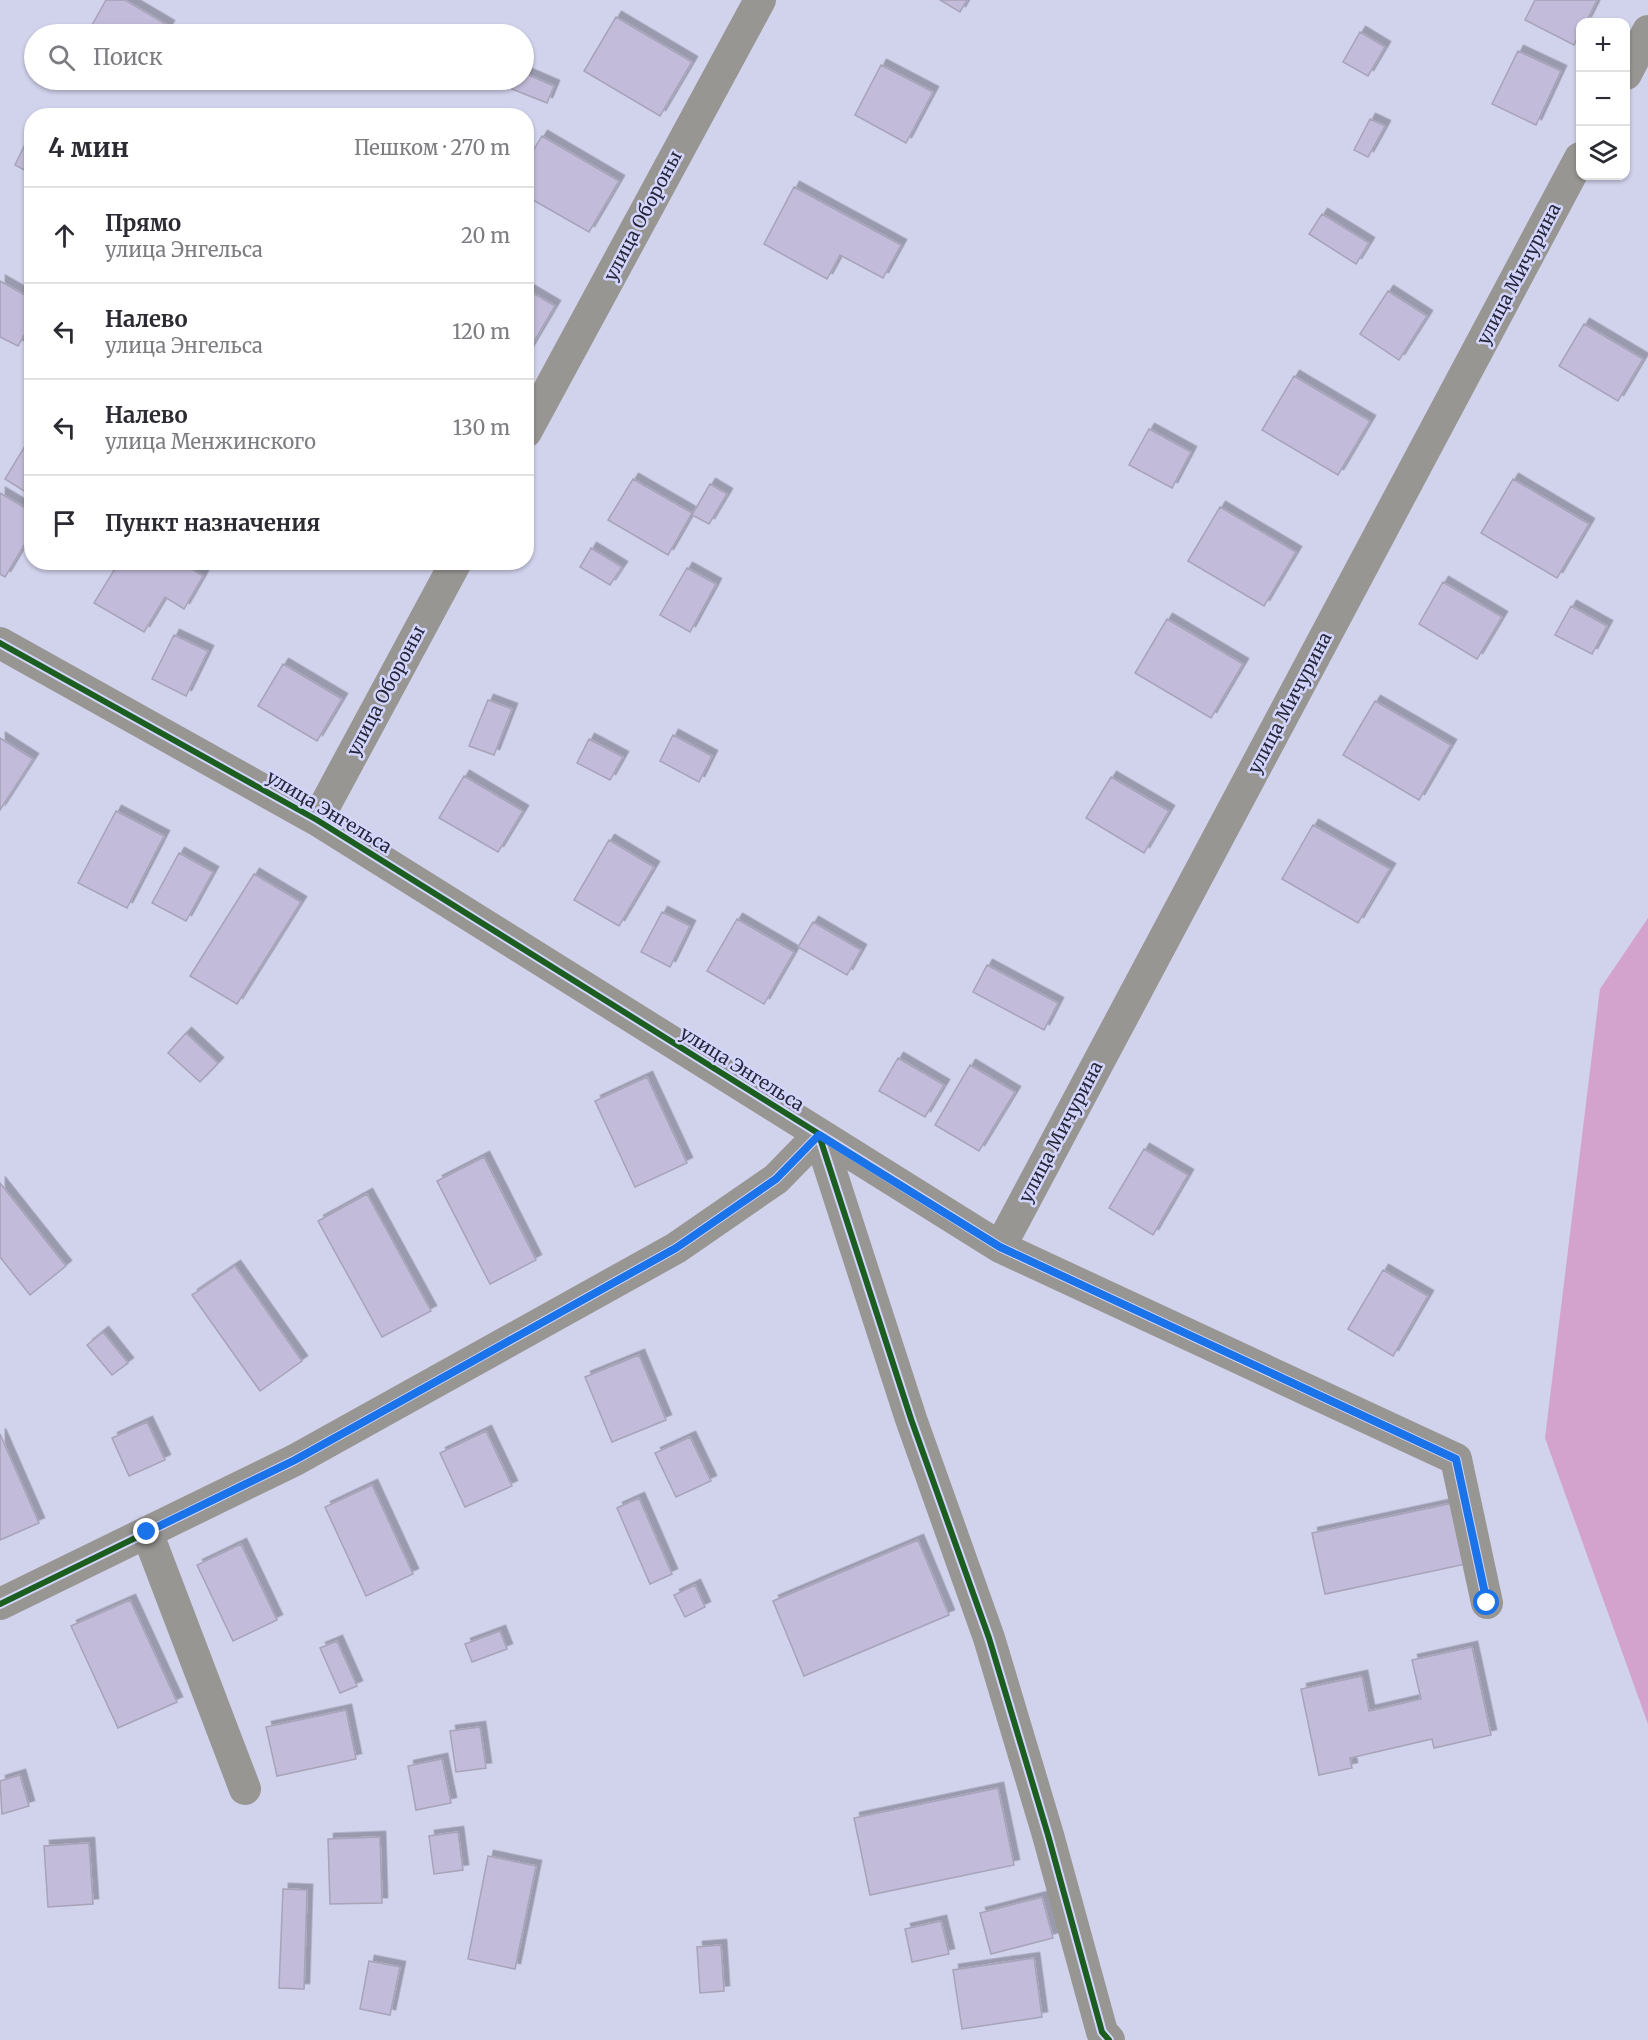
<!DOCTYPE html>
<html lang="ru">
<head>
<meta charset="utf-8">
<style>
  body { margin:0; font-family:Merriweather,serif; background:#f7f7f7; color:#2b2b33 }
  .controls { position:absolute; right:18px; top:18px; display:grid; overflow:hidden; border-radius:12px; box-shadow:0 2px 4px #0004 }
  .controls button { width:54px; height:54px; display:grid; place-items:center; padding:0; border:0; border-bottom:2px solid #e1e1e2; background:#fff; color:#2b2b33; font:30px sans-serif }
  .stop { position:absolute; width:18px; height:18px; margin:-14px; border:4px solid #1a73e8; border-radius:50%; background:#fff }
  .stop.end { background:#1a73e8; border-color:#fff; box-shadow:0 2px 6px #0008 }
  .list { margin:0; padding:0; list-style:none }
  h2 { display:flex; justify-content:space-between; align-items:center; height:78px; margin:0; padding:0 24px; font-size:26px }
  h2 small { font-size:20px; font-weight:400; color:#7c7c81 }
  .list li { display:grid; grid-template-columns:39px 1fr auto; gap:18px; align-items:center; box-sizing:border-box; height:96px; padding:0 24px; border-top:2px solid #e1e1e2 }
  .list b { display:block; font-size:22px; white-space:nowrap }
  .list p { margin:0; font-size:20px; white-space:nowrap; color:#7c7c81 }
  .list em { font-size:20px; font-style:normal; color:#7c7c81 }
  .icon { flex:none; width:33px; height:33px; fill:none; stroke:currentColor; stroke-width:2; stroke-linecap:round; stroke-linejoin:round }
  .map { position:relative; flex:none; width:1648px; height:2040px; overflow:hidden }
  .search { position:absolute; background:#fff; box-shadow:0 2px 4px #0004; left:24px; top:24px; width:510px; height:66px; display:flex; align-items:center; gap:15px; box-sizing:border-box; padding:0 21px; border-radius:33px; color:#7c7c81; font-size:22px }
  .panel { position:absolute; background:#fff; box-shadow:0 2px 4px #0004; left:24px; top:108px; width:510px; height:462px; border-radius:24px }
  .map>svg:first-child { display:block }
  .green { fill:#d3a3cd }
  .building { fill:#c3bbda; stroke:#a7a3b8; stroke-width:1.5; filter:url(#shadow) }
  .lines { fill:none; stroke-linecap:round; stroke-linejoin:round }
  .minor { stroke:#989693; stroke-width:32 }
  .cycleway-casing { stroke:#d3d5fd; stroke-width:10 }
  .cycleway { stroke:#1b5e20; stroke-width:6 }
  .route { stroke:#1a73e8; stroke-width:8 }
  .labels { text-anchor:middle; stroke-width:5; stroke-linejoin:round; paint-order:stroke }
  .street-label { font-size:18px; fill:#252638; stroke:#d3d5fd }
</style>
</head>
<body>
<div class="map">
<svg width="1648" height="2040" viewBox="0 0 1648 2040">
  <defs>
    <filter id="shadow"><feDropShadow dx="5.5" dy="-5.5" stdDeviation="0" flood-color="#0004"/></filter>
  </defs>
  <rect width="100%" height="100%" fill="#d1d2ec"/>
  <path class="green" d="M1648,918V1724L1545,1438L1600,989Z"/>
  <path class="building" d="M106,0H125L169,26L164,34H87Z
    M940,0H967L960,12Z
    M1535,0H1597L1586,22H1580V33L1574,45L1525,20Z
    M616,17L692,62L660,116L584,71Z
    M1360,32L1385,47L1368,76L1343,62Z
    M1518,51L1561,71L1536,125L1492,104Z
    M881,65L933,92L906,143L855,115Z
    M524,73L554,86L547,103L512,89L516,80H524Z
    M1370,119L1385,126L1368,157L1354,150Z
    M32,130V174L15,165Z
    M542,136L619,181L589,232L526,196V162Z
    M794,187L901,245L883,278L840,255L827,279L764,244Z
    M1322,214L1369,243L1356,264L1309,234Z
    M0,281L32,299V321L18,346L0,337Z
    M526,289L555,306L526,355Z
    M1388,291L1427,316L1399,360L1360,334Z
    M1584,324L1643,359L1618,401L1559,366Z
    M1294,376L1370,421L1338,475L1262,430Z
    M1149,429L1191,452L1172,488L1129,465Z
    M25,446L32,450V496L5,479Z
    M633,479L692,513L668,555L608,520Z
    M1513,479L1589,524L1557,578L1481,533Z
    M710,484L727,494L709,524L692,515Z
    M0,493L32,512V532L5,577L0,574Z
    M1220,507L1296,552L1264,606L1188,561Z
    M591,548L622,567L610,585L580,567Z
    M119,562H181L203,576L184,609L165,597L144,632L94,603Z
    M687,568L716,584L690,632L660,615Z
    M1443,582L1502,617L1477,659L1419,624Z
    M1571,606L1607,626L1592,654L1555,635Z
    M1167,619L1243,664L1211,718L1135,673Z
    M174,635L208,651L186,696L152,679Z
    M283,664L342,699L317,741L258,706Z
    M488,700L512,709L494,755L469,746Z
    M1375,701L1451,745L1419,800L1343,755Z
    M673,735L712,756L699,782L660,761Z
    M0,738L33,759L0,810Z
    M589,739L623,757L610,780L577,763Z
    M464,776L523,811L498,852L439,818Z
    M1111,777L1169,811L1144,853L1086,818Z
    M116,811L164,836L127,908L78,883Z
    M1313,825L1390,869L1358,923L1282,879Z
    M609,840L654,867L619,926L574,900Z
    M179,853L213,872L186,921L152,903Z
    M254,874L301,902L237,1004L190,976Z
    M662,912L690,926L670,967L641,952Z
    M737,919L794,952L764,1004L707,971Z
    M813,922L861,950L847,975L798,947Z
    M987,965L1058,1003L1044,1030L973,992Z
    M186,1033L218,1063L200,1082L168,1053Z
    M898,1058L944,1085L925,1117L879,1091Z
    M970,1065L1015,1092L979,1151L935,1125Z
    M647,1077L687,1163L635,1187L595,1101Z
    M1144,1149L1188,1175L1153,1235L1109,1208Z
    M484,1157L536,1260L490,1284L437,1181Z
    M0,1183L66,1266L30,1295L0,1257Z
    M367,1194L431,1311L382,1337L318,1221Z
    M235,1266L302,1361L260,1391L192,1295Z
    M1383,1270L1428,1296L1393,1356L1348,1329Z
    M103,1332L128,1363L112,1375L87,1345Z
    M639,1355L666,1420L612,1442L585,1377Z
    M147,1422L165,1460L129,1476L112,1438Z
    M486,1431L512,1486L465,1507L440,1453Z
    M0,1434L39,1523L0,1540Z
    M690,1437L711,1481L676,1497L655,1453Z
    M372,1485L413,1574L366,1596L325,1507Z
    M639,1498L672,1574L650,1584L617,1508Z
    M1453,1503L1466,1564L1325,1594L1312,1533Z
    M918,1540L949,1615L804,1676L773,1601Z
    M241,1544L277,1620L233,1641L197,1565Z
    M695,1585L705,1607L685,1617L674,1595Z
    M130,1600L177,1702L118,1728L71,1626Z
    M500,1631L507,1649L472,1662L465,1644Z
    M337,1641L357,1686L340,1693L320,1648Z
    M1472,1647L1491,1735L1434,1748L1432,1739L1350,1758L1352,1768L1319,1775L1301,1689L1362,1676L1369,1711L1421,1699L1412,1660Z
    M346,1710L356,1759L277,1776L266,1727Z
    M480,1727L486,1768L456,1772L450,1731Z
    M442,1759L451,1803L416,1810L408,1766Z
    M20,1775L29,1806L2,1814L0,1781Z
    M998,1788L1014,1865L870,1895L854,1818Z
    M458,1832L463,1870L434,1874L429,1836Z
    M380,1837L382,1903L330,1904L328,1839Z
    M89,1843L93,1904L48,1907L44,1846Z
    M488,1856L536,1866L515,1969L468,1959Z
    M283,1889L307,1890L304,1989L279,1988Z
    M1042,1897L1053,1938L991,1954L980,1913Z
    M941,1921L949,1954L912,1962L905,1929Z
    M721,1945L724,1991L700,1993L697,1947Z
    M1034,1958L1042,2017L962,2029L953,1970Z
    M369,1961L400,1967L390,2015L360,2009Z"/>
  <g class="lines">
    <path class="minor" d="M1626,74L1648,31
      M526,432L760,0
      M0,643L317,820L1000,1247L1456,1459L1487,1603
      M317,820L456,562
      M1000,1247L1580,158
      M147,1532L245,1789
      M0,1604L295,1460L676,1248L776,1179L819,1135L911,1419L989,1638L1048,1835L1102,2032L1109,2040"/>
    <defs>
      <path id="cycleway" d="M0,643L317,820L1000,1247L1456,1459L1487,1603
        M0,1604L295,1460L676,1248L776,1179L819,1135L911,1419L989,1638L1048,1835L1102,2032L1109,2040"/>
    </defs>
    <use href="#cycleway" class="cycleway-casing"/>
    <use href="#cycleway" class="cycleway"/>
  </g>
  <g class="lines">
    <path class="route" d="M147,1532L295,1460L676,1248L776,1179L819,1135L1000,1247L1456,1459L1487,1603"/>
  </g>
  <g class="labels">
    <g class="street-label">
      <text transform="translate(643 216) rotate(-62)" y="6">улица Обороны</text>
      <text transform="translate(1519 274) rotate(-62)" y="6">улица Мичурина</text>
      <text transform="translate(386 691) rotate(-62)" y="6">улица Обороны</text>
      <text transform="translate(1290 703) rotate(-62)" y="6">улица Мичурина</text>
      <text transform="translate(329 812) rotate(31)" y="6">улица Энгельса</text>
      <text transform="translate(742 1069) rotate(32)" y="6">улица Энгельса</text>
      <text transform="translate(1061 1132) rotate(-62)" y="6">улица Мичурина</text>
    </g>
  </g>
</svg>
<div class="controls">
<button>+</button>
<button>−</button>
<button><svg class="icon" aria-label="layers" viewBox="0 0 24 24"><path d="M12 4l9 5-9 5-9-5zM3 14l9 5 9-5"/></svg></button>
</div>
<div class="stop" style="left:1487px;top:1603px"></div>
<div class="stop end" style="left:147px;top:1532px"></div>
<div class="search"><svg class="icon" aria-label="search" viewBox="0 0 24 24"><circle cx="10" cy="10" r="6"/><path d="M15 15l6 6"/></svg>Поиск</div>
<section class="panel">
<h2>4 мин<small>Пешком · 270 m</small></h2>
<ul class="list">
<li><svg class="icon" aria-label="ahead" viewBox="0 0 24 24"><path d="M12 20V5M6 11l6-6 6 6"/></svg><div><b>Прямо</b><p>улица Энгельса</p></div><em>20 m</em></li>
<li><svg class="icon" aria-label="left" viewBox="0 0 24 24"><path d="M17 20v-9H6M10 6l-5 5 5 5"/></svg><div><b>Налево</b><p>улица Энгельса</p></div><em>120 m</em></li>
<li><svg class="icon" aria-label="left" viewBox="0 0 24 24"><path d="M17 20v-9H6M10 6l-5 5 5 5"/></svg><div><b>Налево</b><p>улица Менжинского</p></div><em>130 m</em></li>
<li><svg class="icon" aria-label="arrive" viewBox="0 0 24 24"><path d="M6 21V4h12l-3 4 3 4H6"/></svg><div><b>Пункт назначения</b></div></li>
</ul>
</section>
</div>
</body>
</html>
